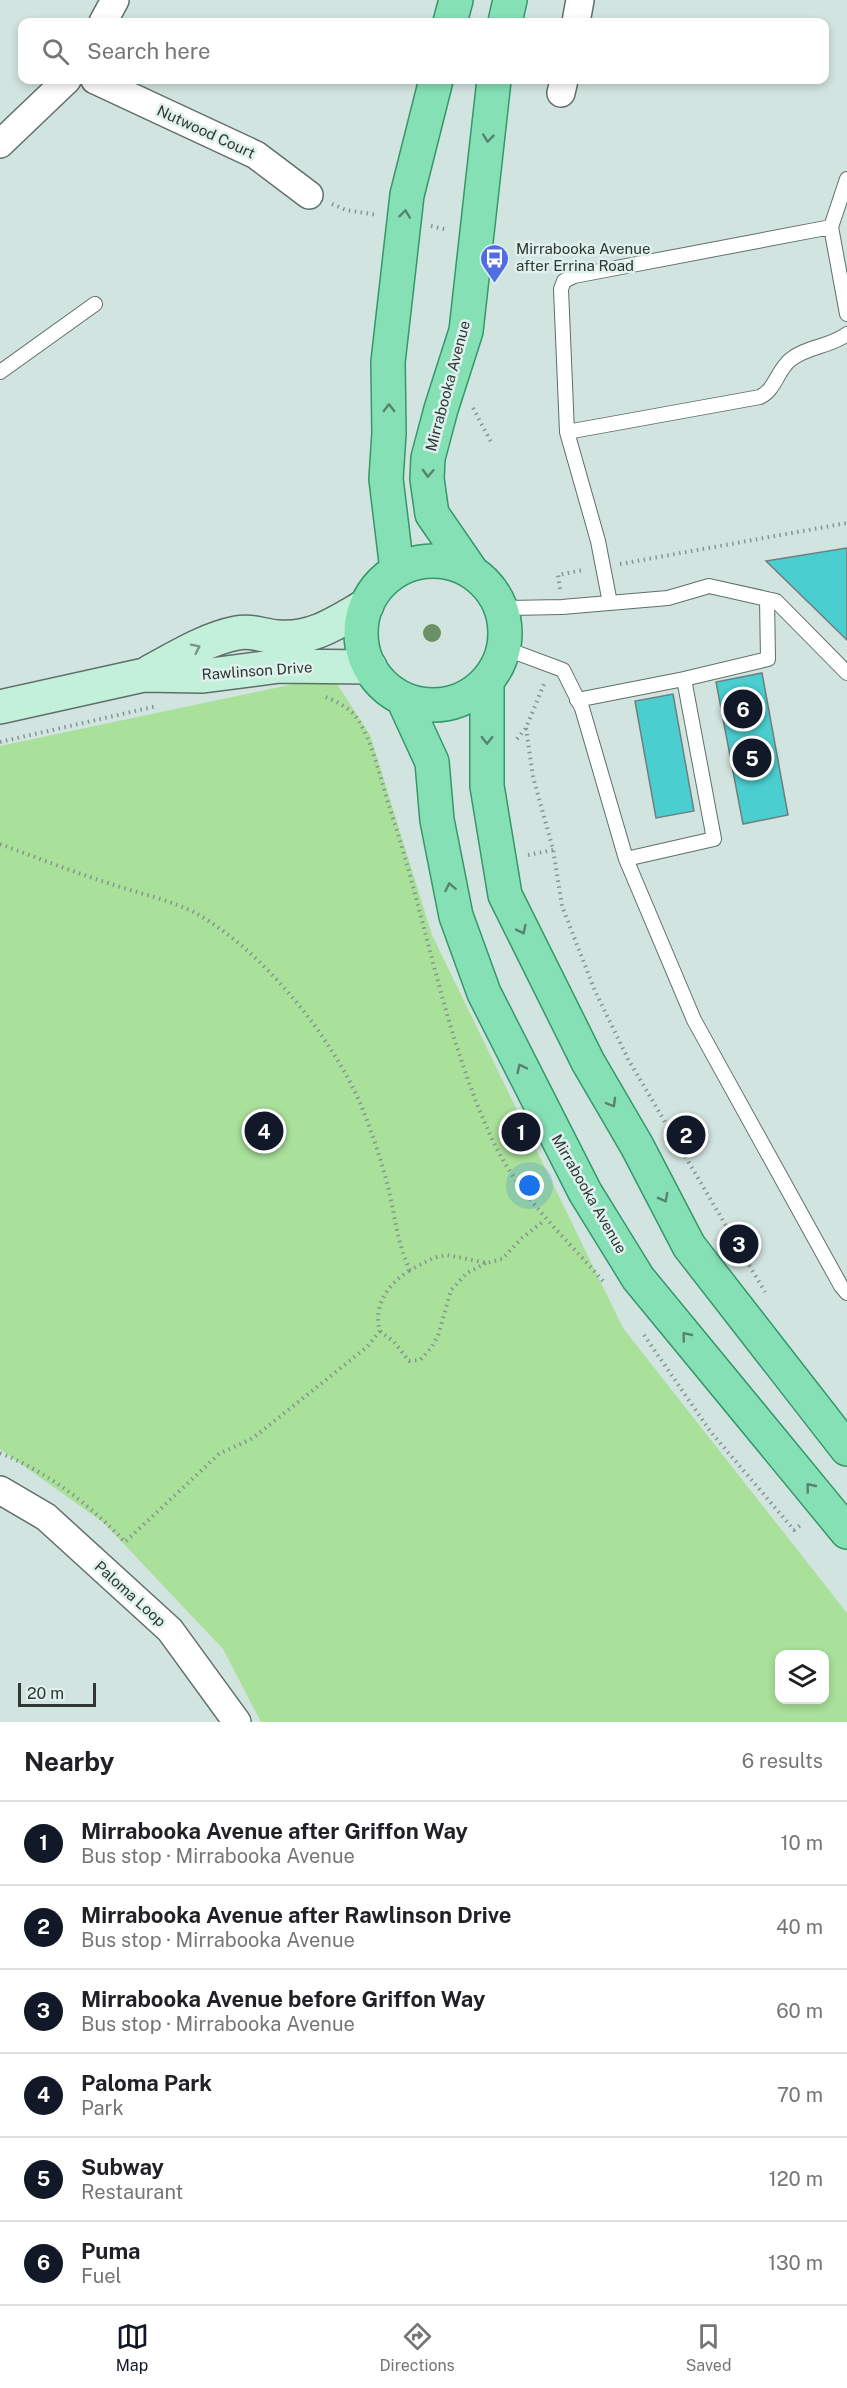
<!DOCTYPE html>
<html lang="en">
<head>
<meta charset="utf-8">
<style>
  body { margin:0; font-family:"Public Sans",sans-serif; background:#f6f6f6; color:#202124 }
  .controls { position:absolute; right:18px; bottom:18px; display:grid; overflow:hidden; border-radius:12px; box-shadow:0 3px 9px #0003 }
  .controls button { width:54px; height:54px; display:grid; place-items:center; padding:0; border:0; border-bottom:2px solid #e0e0e0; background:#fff; color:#202124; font:30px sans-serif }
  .scale { position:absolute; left:18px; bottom:15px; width:78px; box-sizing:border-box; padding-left:6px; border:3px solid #303735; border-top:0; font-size:16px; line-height:21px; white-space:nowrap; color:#303735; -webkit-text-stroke:4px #dff1ec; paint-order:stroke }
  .you { position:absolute; left:530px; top:1186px; width:21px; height:21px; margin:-15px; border:4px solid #fff; border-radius:50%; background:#1a73e8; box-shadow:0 0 0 9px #1a73e833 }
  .badge { display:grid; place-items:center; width:39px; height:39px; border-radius:50%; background:#111827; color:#fff; font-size:20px; font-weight:700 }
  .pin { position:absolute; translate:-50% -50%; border:3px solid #fff; box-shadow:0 2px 6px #0006 }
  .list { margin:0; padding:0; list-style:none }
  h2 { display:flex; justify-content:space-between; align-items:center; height:78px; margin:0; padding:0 24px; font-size:26px }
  h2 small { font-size:20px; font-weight:400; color:#757577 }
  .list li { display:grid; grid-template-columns:39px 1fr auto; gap:18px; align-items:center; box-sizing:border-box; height:84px; padding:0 24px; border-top:2px solid #e0e0e0 }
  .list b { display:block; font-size:22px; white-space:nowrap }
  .list p { margin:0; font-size:20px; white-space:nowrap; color:#757577 }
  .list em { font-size:20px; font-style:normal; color:#757577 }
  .icon { flex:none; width:33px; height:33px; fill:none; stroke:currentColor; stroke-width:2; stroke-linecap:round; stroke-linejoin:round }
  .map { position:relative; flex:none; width:847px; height:1722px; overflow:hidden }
  .search { position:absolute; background:#fff; box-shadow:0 3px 9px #0003; left:18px; right:18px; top:18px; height:66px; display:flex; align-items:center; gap:15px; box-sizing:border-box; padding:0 21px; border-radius:12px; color:#757577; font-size:22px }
  .sheet { height:582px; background:#fff }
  nav { display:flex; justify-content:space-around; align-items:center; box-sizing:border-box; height:84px; border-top:2px solid #e0e0e0; background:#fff; font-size:16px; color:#757577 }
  nav a { display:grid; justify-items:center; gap:3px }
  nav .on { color:#111827 }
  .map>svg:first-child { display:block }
  .green { fill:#a9e09a; fill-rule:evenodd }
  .building { fill:#4bcecf; stroke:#6e7f7f; stroke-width:1.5 }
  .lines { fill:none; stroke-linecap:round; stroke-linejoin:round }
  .lane-casing { stroke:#5f6f6a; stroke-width:16 }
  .street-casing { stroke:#5f6f6a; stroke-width:30 }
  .secondary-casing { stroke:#5f6f6a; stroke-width:36 }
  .primary-casing { stroke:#33986a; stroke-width:36 }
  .path { stroke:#879491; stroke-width:4; stroke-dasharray:1.5 4.5; stroke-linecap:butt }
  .lane { stroke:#fff; stroke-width:14 }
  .street { stroke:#fff; stroke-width:27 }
  .secondary { stroke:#c2f0db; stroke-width:33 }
  .primary { stroke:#86e0b6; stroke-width:33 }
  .tree { fill:#6b9065 }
  .oneway { stroke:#57836f }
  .oneway2 { stroke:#799488 }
  .labels { text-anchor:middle; stroke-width:5; stroke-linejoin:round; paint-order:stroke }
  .street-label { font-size:15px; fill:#303735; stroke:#dff1ec }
  .poi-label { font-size:15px; fill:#303735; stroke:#dff1ec; text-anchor:start }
</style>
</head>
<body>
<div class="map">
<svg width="847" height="1722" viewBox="0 0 847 1722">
  <rect width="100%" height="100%" fill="#d2e4df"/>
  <path class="green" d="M332,676L370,735L432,935L623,1328L847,1613V1722H261L223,1649L104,1523L0,1449V746ZM780,1654H824V1700H780Z"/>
  <path class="building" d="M847,548V640L766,561Z
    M762,673L788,815L743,824L716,682Z
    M673,694L694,811L656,818L635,701Z"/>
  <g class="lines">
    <defs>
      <path id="lane" d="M847,179L831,227L847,314
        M0,372L95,304
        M567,432L760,397C775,390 777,371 790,360C807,346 830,347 847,334
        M610,603L598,541L567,432L561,289L564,281L574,276L831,227
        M501,608L562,607L668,598L709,586L776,601L847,673
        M504,648L563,670L582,708L626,859L694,1020L841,1286L847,1293
        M684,679L768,659L767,599
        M577,700L684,679L714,839L626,859"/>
      <path id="street" d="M103,22L115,0
        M576,22L580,0
        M95,80L256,155L309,195
        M561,93L564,80
        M0,144L67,80
        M0,1490L46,1517L170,1630L237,1722"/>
      <path id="secondary" d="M148,673C176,658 206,639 237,633C251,630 263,636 278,637C313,640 337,622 367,605
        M0,707L144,675L203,676L280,666L370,667"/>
      <path id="primary" d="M450,22L456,0
        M505,22L510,0
        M361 633a72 72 0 1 1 144 0a72 72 0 1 1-144 0Z
        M397,570L386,479L389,433L388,362L407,195L436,80
        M472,572L432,514L427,479L428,458L441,409L466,331L494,80
        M487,682V786L505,895L588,1062L637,1146L689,1246L847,1449
        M403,699L432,762L437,820L456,916L484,993L585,1192L638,1278L847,1532"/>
    </defs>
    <use href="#lane" class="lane-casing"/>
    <use href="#street" class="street-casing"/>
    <use href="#secondary" class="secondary-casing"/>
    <use href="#primary" class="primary-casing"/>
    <path class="path" d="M332,204L346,210L377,215
      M431,226L448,230
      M473,408L491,442
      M620,564L847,523
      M560,589L558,575L583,570
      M326,697C335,701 350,708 356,717C372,739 381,780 389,806C426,916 443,1033 492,1139C518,1195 563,1235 603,1281
      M526,728L533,777L553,849L562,906L595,991L628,1059L765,1292
      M517,739L526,728L544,684
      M0,742L157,706
      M0,844C37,858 74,872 111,884C137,893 175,901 197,914C262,950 332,1037 361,1105C373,1135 384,1168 391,1200C396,1224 399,1248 410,1270L433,1258L447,1255L487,1263L502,1259L522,1238L545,1220
      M528,855L553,850
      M380,1331L394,1342L409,1361L420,1360L431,1348L438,1336L451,1290L467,1273L486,1263
      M644,1335L710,1431L794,1530L802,1524
      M0,1453C48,1472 90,1505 125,1542L219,1454L253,1438L367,1347L380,1331C372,1306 389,1283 410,1270"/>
    <use href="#lane" class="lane"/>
    <use href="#street" class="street"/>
    <use href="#secondary" class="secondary"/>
    <use href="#primary" class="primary"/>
  </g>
  <circle class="tree" cx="432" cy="633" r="9"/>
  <defs><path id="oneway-chevron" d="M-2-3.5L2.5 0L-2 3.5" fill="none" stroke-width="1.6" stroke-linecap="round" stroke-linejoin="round" transform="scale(1.5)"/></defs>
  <g class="oneway">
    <use href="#oneway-chevron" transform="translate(488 138) rotate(96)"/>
    <use href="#oneway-chevron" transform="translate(405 214) rotate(-83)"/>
    <use href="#oneway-chevron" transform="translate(389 408) rotate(-90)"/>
    <use href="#oneway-chevron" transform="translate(428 473) rotate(92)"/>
    <use href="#oneway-chevron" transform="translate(487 740) rotate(90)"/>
    <use href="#oneway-chevron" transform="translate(450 887) rotate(-101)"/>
    <use href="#oneway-chevron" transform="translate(522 930) rotate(64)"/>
    <use href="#oneway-chevron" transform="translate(521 1068) rotate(-116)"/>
    <use href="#oneway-chevron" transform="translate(612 1103) rotate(60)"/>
    <use href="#oneway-chevron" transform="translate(664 1198) rotate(62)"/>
    <use href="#oneway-chevron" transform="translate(686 1336) rotate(-129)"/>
    <use href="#oneway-chevron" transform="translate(810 1487) rotate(-129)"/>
  </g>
  <use class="oneway2" href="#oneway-chevron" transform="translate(196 648) rotate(-26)"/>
  <defs>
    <symbol id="bus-pin" viewBox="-11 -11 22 30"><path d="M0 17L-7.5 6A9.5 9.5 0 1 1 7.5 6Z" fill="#526de2" stroke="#dff1ec"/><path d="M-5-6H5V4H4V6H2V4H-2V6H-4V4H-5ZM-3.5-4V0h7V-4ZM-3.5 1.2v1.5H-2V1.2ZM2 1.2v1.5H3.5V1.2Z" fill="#fff"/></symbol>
  </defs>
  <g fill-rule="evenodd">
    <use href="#bus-pin" x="478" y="242" width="33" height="45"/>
  </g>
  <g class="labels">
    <g class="street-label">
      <text transform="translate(206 132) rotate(25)" y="5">Nutwood Court</text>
      <text transform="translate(448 386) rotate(-75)" y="5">Mirrabooka Avenue</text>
      <text transform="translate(257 671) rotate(-4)" y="5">Rawlinson Drive</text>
      <text transform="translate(589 1194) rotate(60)" y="5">Mirrabooka Avenue</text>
      <text transform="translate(130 1594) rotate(42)" y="5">Paloma Loop</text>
    </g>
    <g class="poi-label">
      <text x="516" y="254">Mirrabooka Avenue<tspan x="516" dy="17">after Errina Road</tspan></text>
    </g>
  </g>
</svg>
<div class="controls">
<button><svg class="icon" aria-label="layers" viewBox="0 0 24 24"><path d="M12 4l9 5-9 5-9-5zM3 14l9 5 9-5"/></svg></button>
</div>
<div class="scale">20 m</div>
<div class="you"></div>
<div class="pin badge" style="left:521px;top:1132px">1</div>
<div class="pin badge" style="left:686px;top:1135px">2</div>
<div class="pin badge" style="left:739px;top:1244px">3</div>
<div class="pin badge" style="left:264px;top:1131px">4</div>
<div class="pin badge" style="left:752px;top:758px">5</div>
<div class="pin badge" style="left:743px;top:709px">6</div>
<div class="search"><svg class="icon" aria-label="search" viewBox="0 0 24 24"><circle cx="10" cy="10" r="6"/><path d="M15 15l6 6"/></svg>Search here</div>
</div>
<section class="sheet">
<h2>Nearby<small>6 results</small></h2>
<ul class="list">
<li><span class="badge">1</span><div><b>Mirrabooka Avenue after Griffon Way</b><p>Bus stop · Mirrabooka Avenue</p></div><em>10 m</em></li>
<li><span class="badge">2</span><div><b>Mirrabooka Avenue after Rawlinson Drive</b><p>Bus stop · Mirrabooka Avenue</p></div><em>40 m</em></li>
<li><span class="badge">3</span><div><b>Mirrabooka Avenue before Griffon Way</b><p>Bus stop · Mirrabooka Avenue</p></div><em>60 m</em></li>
<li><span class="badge">4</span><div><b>Paloma Park</b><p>Park</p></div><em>70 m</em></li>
<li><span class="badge">5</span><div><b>Subway</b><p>Restaurant</p></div><em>120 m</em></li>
<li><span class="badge">6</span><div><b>Puma</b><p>Fuel</p></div><em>130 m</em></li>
</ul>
</section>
<nav>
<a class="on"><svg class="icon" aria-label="map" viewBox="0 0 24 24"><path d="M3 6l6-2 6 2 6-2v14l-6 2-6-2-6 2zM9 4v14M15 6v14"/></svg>Map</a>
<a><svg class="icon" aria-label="directions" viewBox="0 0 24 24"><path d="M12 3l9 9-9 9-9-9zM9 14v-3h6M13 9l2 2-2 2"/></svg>Directions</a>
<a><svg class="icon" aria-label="saved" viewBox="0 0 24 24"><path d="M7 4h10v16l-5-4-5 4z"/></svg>Saved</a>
</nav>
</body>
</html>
